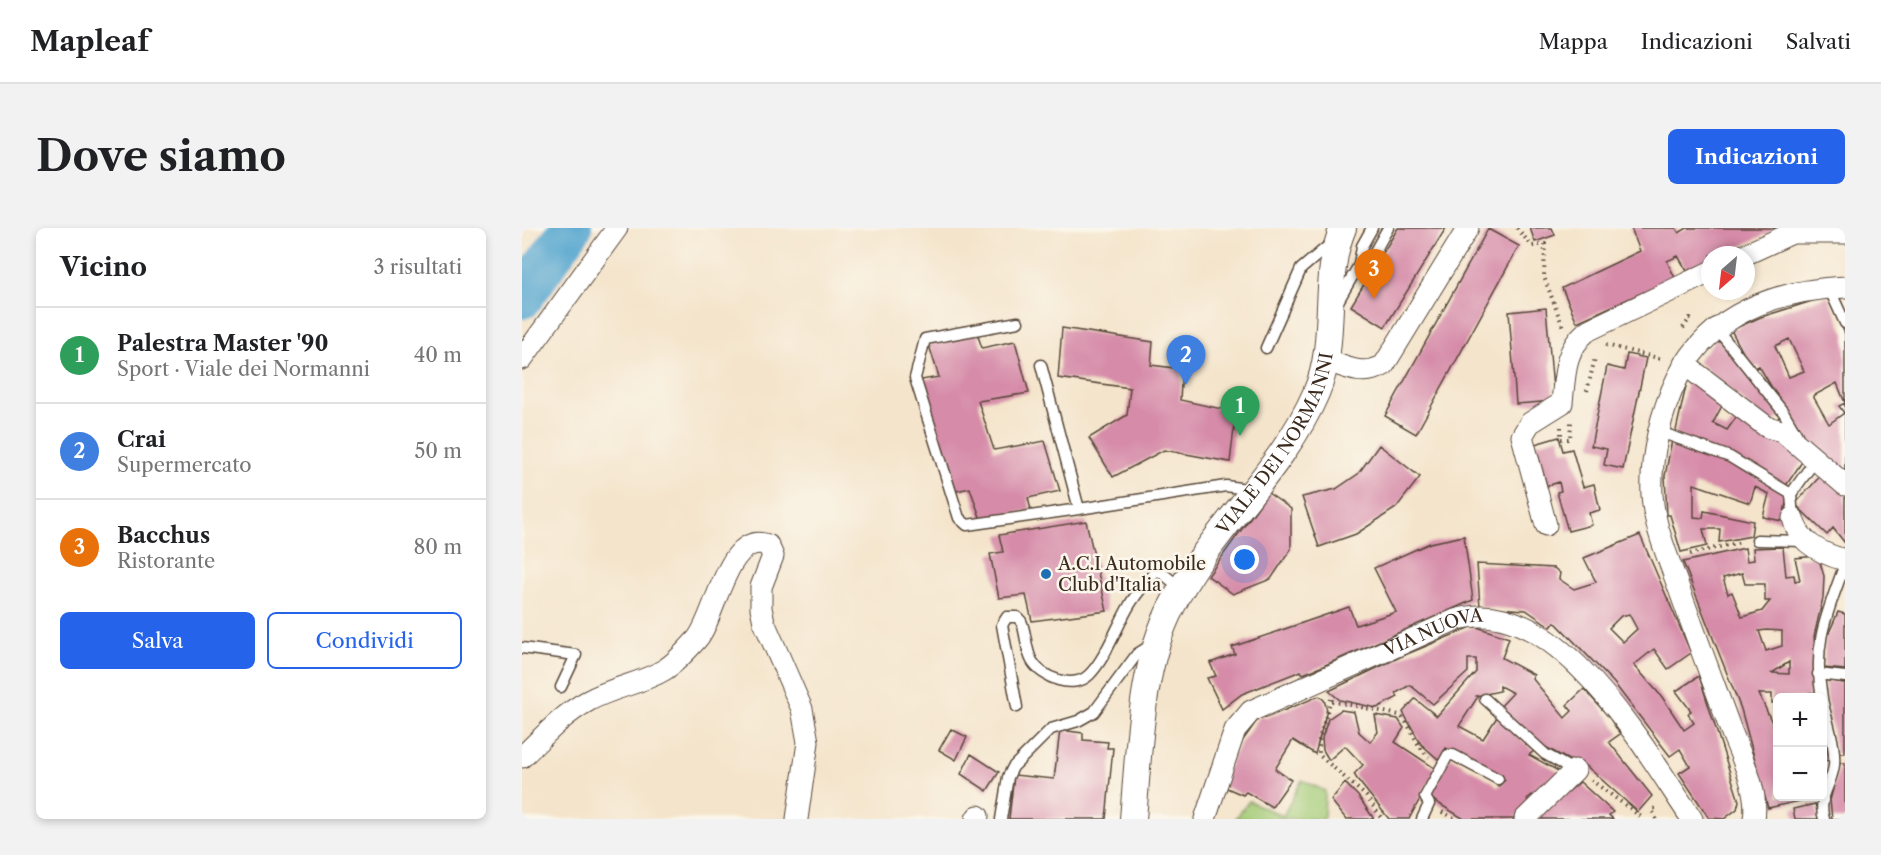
<!DOCTYPE html>
<html lang="it">
<head>
<meta charset="utf-8">
<style>
  body { margin:0; font-family:"Libre Caslon Text",serif; background:#f2f2f2; color:#202124 }
  .controls { position:absolute; right:18px; bottom:18px; display:grid; overflow:hidden; border-radius:9px; box-shadow:0 3px 9px #0003 }
  .controls button { width:54px; height:54px; display:grid; place-items:center; padding:0; border:0; border-bottom:2px solid #e0e0e0; background:#fff; color:#202124; font:30px sans-serif }
  .compass { position:absolute; left:1179px; top:18px; width:54px; height:54px; border-radius:50%; background:#fff; box-shadow:0 3px 9px #0003; rotate:208deg }
  .you { position:absolute; left:723px; top:332px; width:21px; height:21px; margin:-15px; border:4px solid #fff; border-radius:50%; background:#1a73e8; box-shadow:0 0 0 9px #1a73e833 }
  .badge { display:grid; place-items:center; width:39px; height:39px; border-radius:50%; background:#2563eb; color:#fff; font-size:20px; font-weight:700 }
  .pin { position:absolute; translate:-50% -50px; filter:drop-shadow(0 2px 3px #0008) }
  .pin::after { content:''; position:absolute; top:32px; width:21px; height:18px; background:inherit; clip-path:polygon(0 0,100% 0,50% 100%) }
  .list { margin:0; padding:0; list-style:none }
  h2 { display:flex; justify-content:space-between; align-items:center; height:78px; margin:0; padding:0 24px; font-size:26px }
  h2 small { font-size:20px; font-weight:400; color:#757577 }
  .list li { display:grid; grid-template-columns:39px 1fr auto; gap:18px; align-items:center; box-sizing:border-box; height:96px; padding:0 24px; border-top:2px solid #e0e0e0 }
  .list b { display:block; font-size:22px; white-space:nowrap }
  .list p { margin:0; font-size:20px; white-space:nowrap; color:#757577 }
  .list em { font-size:20px; font-style:normal; color:#757577 }
  .actions { display:flex; gap:12px; padding:18px 24px }
  .actions a { flex:1; padding:14px 0; border:2px solid #2563eb; border-radius:9px; text-align:center; font-size:21px; color:#2563eb }
  .actions .main { background:#2563eb; color:#fff }
  .map { position:relative; flex:none; width:1323px; height:591px; overflow:hidden; border-radius:9px }
  header { display:flex; align-items:center; gap:36px; box-sizing:border-box; height:84px; padding:0 30px; background:#fff; border-bottom:2px solid #e0e0e0 }
  header strong { font-size:28px }
  nav { display:flex; gap:33px; margin-inline-start:auto; font-size:21px }
  .intro { display:flex; align-items:center; justify-content:space-between; box-sizing:border-box; height:144px; padding:0 36px }
  h1 { margin:0; font-size:42px }
  .button { padding:15px 27px; border-radius:9px; background:#2563eb; color:#fff; font-size:21px; font-weight:700 }
  main { display:flex; gap:36px; padding:0 36px }
  aside { flex:1; background:#fff; border-radius:9px; box-shadow:0 3px 9px #0003 }
  .map>svg:first-child { display:block }
  .green { fill:#a3ca75; stroke:#6f7a4a; stroke-width:1.5 }
  .lines { fill:none; stroke-linecap:round; stroke-linejoin:round }
  .river { stroke:#55a6cf; stroke-width:42 }
  .building { fill:#d68ba8; fill-rule:evenodd }
  .service-casing { stroke:#574638; stroke-width:13 }
  .minor-casing { stroke:#574638; stroke-width:23 }
  .tertiary-casing { stroke:#574638; stroke-width:28 }
  .path { stroke:#574638; stroke-width:4; stroke-dasharray:1.5 4.5; stroke-linecap:butt }
  .service { stroke:#fff; stroke-width:10 }
  .minor { stroke:#fff; stroke-width:21 }
  .tertiary { stroke:#fff; stroke-width:26 }
  .poi-dot { fill:#1f6fb2; stroke:#fbf7ec; stroke-width:2 }
  .labels { text-anchor:middle; stroke-width:5; stroke-linejoin:round; paint-order:stroke }
  .street-label { font-size:18px; fill:#3b2a1e; stroke:#fbf7ec }
  .poi-label { font-size:18px; fill:#3b2a1e; stroke:#fbf7ec; text-anchor:start }
</style>
</head>
<body>
<header>
<strong>Mapleaf</strong>
<nav><a>Mappa</a><a>Indicazioni</a><a>Salvati</a></nav>
</header>
<div class="intro"><h1>Dove siamo</h1><a class="button">Indicazioni</a></div>
<main>
<aside>
<h2>Vicino<small>3 risultati</small></h2>
<ul class="list">
<li><span class="badge" style="background:#2e9e5b">1</span><div><b>Palestra Master '90</b><p>Sport · Viale dei Normanni</p></div><em>40 m</em></li>
<li><span class="badge" style="background:#3f7fe0">2</span><div><b>Crai</b><p>Supermercato</p></div><em>50 m</em></li>
<li><span class="badge" style="background:#e8710a">3</span><div><b>Bacchus</b><p>Ristorante</p></div><em>80 m</em></li>
</ul>
<div class="actions"><a class="main">Salva</a><a>Condividi</a></div>
</aside>
<div class="map">
<svg width="1323" height="591" viewBox="0 0 1323 591">
  <rect width="100%" height="100%" fill="#fbf7ec"/>
  <filter id="ink" filterUnits="userSpaceOnUse"><feTurbulence type="fractalNoise" baseFrequency=".0167" numOctaves="2"/><feDisplacementMap in="SourceGraphic" scale="12" xChannelSelector="R" yChannelSelector="G"/><feConvolveMatrix kernelMatrix="1 2 1 2 8 2 1 2 1" color-interpolation-filters="sRGB"/></filter>
  <filter id="wash" filterUnits="userSpaceOnUse"><feTurbulence type="fractalNoise" baseFrequency=".008" numOctaves="4" result="noise"/><feDisplacementMap in="SourceGraphic" scale="24" xChannelSelector="R" yChannelSelector="G"/><feGaussianBlur stdDeviation="1.35" result="paint"/><feColorMatrix in="noise" values="0 0 0 0 0 0 0 0 0 0 0 0 0 0 0 0 0 1.4 0 .05"/><feComposite in="paint" operator="in"/></filter>
  <g filter="url(#wash)">
    <rect width="100%" height="100%" fill="#f4e4cb"/>
    <path class="green" d="M780,552L803,563L802,591H713L727,573L761,588Z"/>
    <g class="lines">
      <path class="river" d="M0,70L49,0"/>
    </g>
    <g id="blocks">
      <path class="building" d="M876,0H924L863,99L829,78Z
        M1008,0H1030L1033,7L1013,14Z
        M1109,0H1154L1157,5L1165,0H1257L1201,27H1188V33L1165,43L1156,28L1145,33L1153,50L1055,94L1040,60L1118,23Z
        M966,1L997,18L894,206L863,188Z
        M1306,68L1323,106V249L1282,213L1237,138L1230,141L1209,102L1239,89ZM1267,111L1282,143L1267,149L1253,118ZM1315,155L1323,175L1317,178L1322,185L1307,196L1291,168Z
        M1024,80L1032,173L994,176L987,84Z
        M540,100L631,114L629,137L660,141L658,172L714,184L708,234L642,222L591,249L567,210L605,187L608,160L536,150Z
        M455,105L460,120L493,113L507,165L456,173L472,222L523,213L538,263L506,270L509,282L459,292L448,260L434,263L399,152L417,149L406,114Z
        M1195,110L1260,186L1249,197L1175,133Z
        M1105,126L1124,130L1101,241L1082,237L1085,221L1069,218L1085,138L1102,142Z
        M1166,149L1203,172L1191,195L1205,202L1218,184L1284,228L1263,259L1153,207Z
        M1037,209L1041,223L1050,221L1061,259L1072,256L1078,282L1067,285L1070,297L1046,303L1035,264L1039,263L1037,254L1025,258L1013,216Z
        M1150,212L1206,232L1266,267L1260,293L1241,289L1247,266L1233,259L1228,275L1172,256V289L1181,290L1182,283L1231,293L1229,308L1197,314L1198,301H1181L1185,318L1159,324L1148,287H1145L1143,248Z
        M857,217L898,249L874,280L834,306L797,319L780,269L814,261L836,246Z
        M1301,245L1323,265V315L1311,300L1305,307L1273,276Z
        M746,265L769,281V321L749,351L711,366L686,348Z
        M564,293L585,383L510,393L504,367L477,370L468,326L481,324L477,307Z
        M1118,307L1169,425L1146,441L1132,421L1112,437L1140,469L1162,502L1172,495L1166,486L1169,483L1154,463L1177,448L1217,573L1215,581L1202,591L1187,590L1157,545L1168,538L1158,521L1148,528L1092,455L1033,394L1029,399L1004,382L958,379L955,336L1032,340L1038,345L1037,351L1052,361L1074,354L1062,330ZM1107,386L1115,401L1101,414L1087,400L1099,388Z
        M942,308L951,372L801,438L781,446L779,443L720,466L700,481L685,450L694,448L688,435L713,426L710,419L827,379L834,397L874,384L852,340L908,315Z
        M1261,319L1264,348L1272,347L1273,353L1278,352L1273,330L1296,328L1302,348L1301,370L1292,408L1295,465H1287V470H1256V475H1250V466H1237L1256,508V568H1277L1278,573L1246,580L1219,481L1161,334L1223,320L1225,333L1232,332L1231,320ZM1220,345L1223,356H1243V373H1248L1240,383L1220,389L1210,364L1206,366L1201,350ZM1245,402L1260,403V418L1244,423L1237,403ZM1267,434V446L1250,445Z
        M1316,384L1323,386V442L1302,440L1303,405H1307Z
        M952,398L987,410L980,430L1012,447L1010,450L1043,490L1050,483L1045,477L1062,461L1087,489L1098,506L1087,514L1130,568L1116,584L1061,535L1059,539L1018,516L977,480L991,465L978,458V463L954,468L955,470L937,498L961,511L975,489L1012,523L1007,527L1040,545L1013,571L1010,567L1005,571L1009,575L992,591H942L906,569L928,529L971,554L976,559L983,552L924,520L917,532L899,516L881,484L893,471L915,488L954,444V431H946V444L911,476L888,457L874,465L876,469L855,480L818,472L807,463L878,429Z
        M1302,452L1323,455V525H1314Z
        M797,468L802,472L805,482L793,526L771,512L753,541L769,552L750,579L724,564L721,567L698,557L716,519L739,487L744,490Z
        M819,482L832,484L837,504L848,514L856,504L853,487L876,491L882,500L873,514L914,541L887,591H867L835,551L832,546L841,537L823,518L807,532L801,522L800,510L806,491Z
        M429,501L445,509L434,532L417,522Z
        M538,502L561,505V512L586,514L585,520H591L584,591H487L492,547L532,551Z
        M1300,503L1308,532L1300,533Z
        M449,526L477,544L465,563L439,546Z
        M1318,535H1323V591H1310L1308,572Z
        M1058,554L1091,584L1087,587L1091,591H1012L1044,560L1047,563Z
        M823,555L836,568L852,591H824L809,572Z
        M1293,576L1298,591H1273L1271,581Z"/>
    </g>
  </g>
  <g filter="url(#ink)">
    <use href="#blocks" fill-opacity="0" stroke="#574638" stroke-width="1.5"/>
    <g class="lines">
      <defs>
        <path id="service" d="M837,37L852,25L866,0
          M1307,60L1323,95
          M815,75L837,37L840,18L850,0
          M496,94L403,111L393,150L437,290L445,297L557,281L519,137
          M1194,100L1262,185L1275,207
          M744,120L779,41L812,13
          M1138,204L1208,229L1269,266
          M557,281L704,258L731,262
          M1271,290L1269,266L1294,231
          M1235,312L1282,313
          M0,420L54,427L39,459
          M1296,446L1323,449
          M1300,470C1290,415 1305,386 1323,336
          M963,471L1023,526L1055,544
          M1300,471C1304,491 1314,516 1312,537C1310,557 1295,569 1302,591
          M495,479L480,397L485,389H495L499,393C505,406 503,421 510,433C520,450 551,462 567,447C583,432 595,398 607,378C614,365 626,353 635,341L660,361
          M479,591L486,549L491,539L529,501L556,493L572,484L615,426L631,416
          M900,591L907,576L903,569L926,527H931L976,551"/>
        <g id="minor">
          <path d="M1222,27L1270,5H1323"/>
          <path d="M0,131L95,0"/>
          <path d="M804,132C825,140 842,149 862,137L946,0"/>
          <path d="M1162,136L1245,199L1260,203L1323,257"/>
          <path d="M1271,290C1276,314 1300,326 1323,332"/>
          <path d="M1024,297L1000,208L1008,195L1040,175C1043,146 1042,123 1065,103L1188,44"/>
          <path d="M0,529C21,509 40,487 66,473C90,459 119,456 142,442C155,434 165,422 175,411C194,389 205,302 246,317L251,328L239,359V380L242,394L280,481L286,514L275,591"/>
          <path d="M454,591L456,588"/>
          <path id="s1" d="M683,591L713,502L729,483L933,392C1033,360 1124,524 1170,591"/>
          <path d="M1003,591L1053,542"/>
          <path d="M1232,591C1237,561 1218,527 1208,500C1190,451 1172,403 1155,355C1145,327 1132,297 1130,267C1128,229 1139,183 1156,149C1188,85 1256,62 1323,59"/>
        </g>
        <g id="tertiary">
          <path id="s2" d="M611,591C617,524 618,439 650,378C689,301 760,244 794,165C817,112 799,52 821,0"/>
        </g>
      </defs>
      <use href="#service" class="service-casing"/>
      <use href="#minor" class="minor-casing"/>
      <use href="#tertiary" class="tertiary-casing"/>
      <path class="path" d="M995,0L1010,18L1023,16L1022,49L1041,99
        M1161,100L1168,90L1171,94
        M1084,117L1140,131
        M1065,163L1073,130
        M1039,199V211H1048L1049,194
        M1168,326L1219,314
        M809,471L797,511V527L844,568L860,591
        M810,473L877,487C891,498 891,515 907,529
        M1069,552L1122,591
        M920,584L933,591
        M1134,591L1130,582L1135,579"/>
      <use href="#service" class="service"/>
      <use href="#minor" class="minor"/>
      <use href="#tertiary" class="tertiary"/>
    </g>
  </g>
  <circle class="poi-dot" cx="524" cy="346" r="6"/>
  <g class="labels">
    <g class="street-label">
      <text dy="6" stroke="none"><textPath href="#s2" startOffset="412">VIALE DEI NORMANNI</textPath></text>
      <text dy="6" stroke="none"><textPath href="#s1" startOffset="318">VIA NUOVA</textPath></text>
    </g>
    <g class="poi-label">
      <text x="536" y="342">A.C.I Automobile<tspan x="536" dy="21">Club d'Italia</tspan></text>
    </g>
  </g>
</svg>
<div class="controls">
<button>+</button>
<button>−</button>
</div>
<svg class="compass" viewBox="-18 -18 36 36"><path d="M0-13l5 13h-10z" fill="#e53935"/><path d="M0 13l5-13h-10z" fill="#757577"/></svg>
<div class="you"></div>
<div class="pin badge" style="left:718px;top:208px;background:#2e9e5b">1</div>
<div class="pin badge" style="left:664px;top:157px;background:#3f7fe0">2</div>
<div class="pin badge" style="left:852px;top:71px;background:#e8710a">3</div>
</div>
</main>
</body>
</html>
